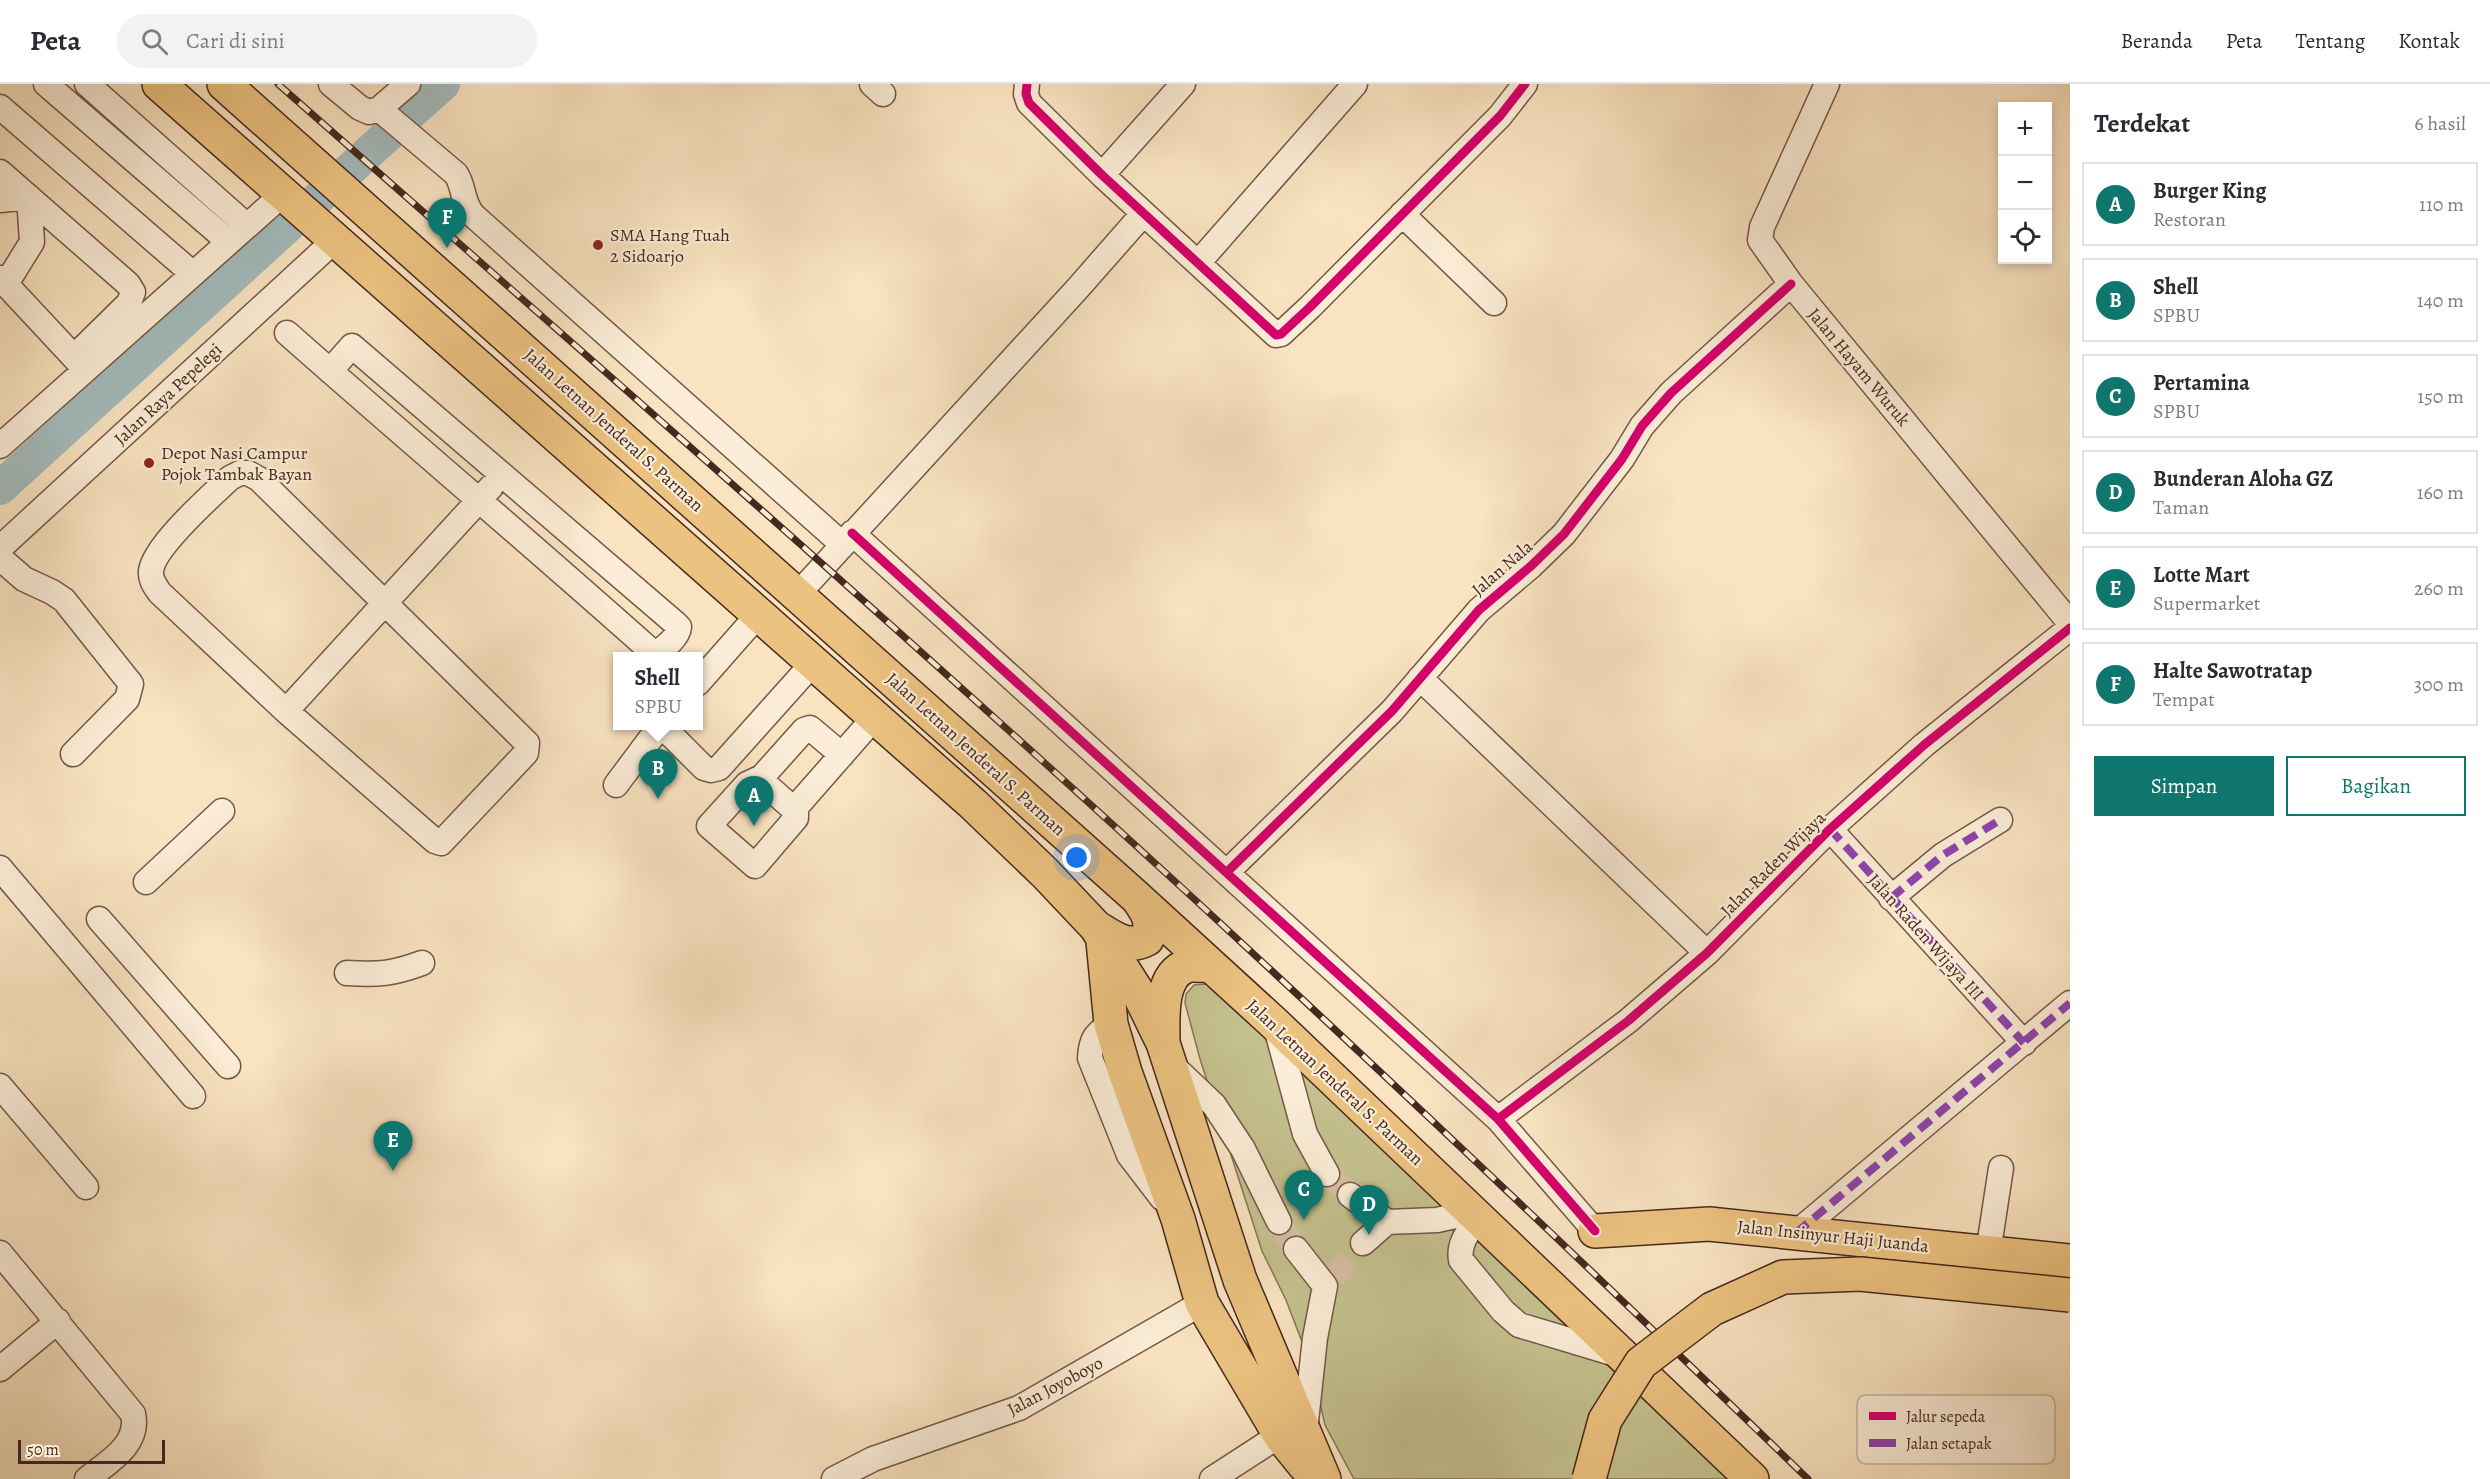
<!DOCTYPE html>
<html lang="id">
<head>
<meta charset="utf-8">
<style>
  body { margin:0; font-family:Alegreya,serif; background:#f2f2f3; color:#2b2b33 }
  .controls { position:absolute; right:18px; top:18px; display:grid; overflow:hidden; border-radius:0px; box-shadow:0 3px 9px #0003 }
  .controls button { width:54px; height:54px; display:grid; place-items:center; padding:0; border:0; border-bottom:2px solid #e1e1e2; background:#fff; color:#2b2b33; font:30px sans-serif }
  .scale { position:absolute; left:18px; bottom:15px; width:147px; box-sizing:border-box; padding-left:6px; border:3px solid #46291e; border-top:0; font-size:16px; line-height:21px; white-space:nowrap; color:#46291e; -webkit-text-stroke:4px #fbedd7; paint-order:stroke }
  .you { position:absolute; left:1077px; top:774px; width:21px; height:21px; margin:-15px; border:4px solid #fff; border-radius:50%; background:#1a73e8; box-shadow:0 0 0 9px #1a73e833 }
  .badge { display:grid; place-items:center; width:39px; height:39px; border-radius:50%; background:#0f766e; color:#fff; font-size:20px; font-weight:700 }
  .pin { position:absolute; translate:-50% -50px; filter:drop-shadow(0 2px 3px #0008) }
  .pin::after { content:''; position:absolute; top:32px; width:21px; height:18px; background:inherit; clip-path:polygon(0 0,100% 0,50% 100%) }
  .popup { position:absolute; left:613px; top:568px; width:90px; height:78px; box-sizing:border-box; display:grid; place-content:center; border-radius:0px; background:#fff; filter:drop-shadow(0 2px 4px #0005); font-size:20px; white-space:nowrap; color:#7c7c81 }
  .popup b { font-size:22px; color:#2b2b33 }
  .popup::after { content:''; position:absolute; left:50%; top:100%; margin-left:-12px; border:12px solid transparent; border-top-color:#fff }
  .list { margin:0; padding:0; list-style:none }
  h2 { display:flex; justify-content:space-between; align-items:center; height:78px; margin:0; padding:0 24px; font-size:26px }
  h2 small { font-size:20px; font-weight:400; color:#7c7c81 }
  .list li { display:grid; grid-template-columns:39px 1fr auto; gap:18px; align-items:center; box-sizing:border-box; height:84px; margin:0 12px 12px; padding:0 12px; border:2px solid #e1e1e2; border-radius:0px }
  .list b { display:block; font-size:22px; white-space:nowrap }
  .list p { margin:0; font-size:20px; white-space:nowrap; color:#7c7c81 }
  .list em { font-size:20px; font-style:normal; color:#7c7c81 }
  .actions { display:flex; gap:12px; padding:18px 24px }
  .actions a { flex:1; padding:14px 0; border:2px solid #0f766e; border-radius:0px; text-align:center; font-size:21px; color:#0f766e }
  .actions .main { background:#0f766e; color:#fff }
  .icon { flex:none; width:33px; height:33px; fill:none; stroke:currentColor; stroke-width:2; stroke-linecap:round; stroke-linejoin:round }
  .map { position:relative; flex:none; width:2070px; height:1395px; overflow:hidden }
  header { display:flex; align-items:center; gap:36px; box-sizing:border-box; height:84px; padding:0 30px; background:#fff; border-bottom:2px solid #e1e1e2 }
  header strong { font-size:28px }
  nav { display:flex; gap:33px; margin-inline-start:auto; font-size:21px }
  .search { width:420px; height:54px; background:#f2f2f3; display:flex; align-items:center; gap:15px; box-sizing:border-box; padding:0 21px; border-radius:33px; color:#7c7c81; font-size:22px }
  main { display:flex }
  aside { flex:1; background:#fff }
  .map>svg:first-child { display:block }
  .green { fill:#c4c18e; stroke:#857556; stroke-width:1.5 }
  .lines { fill:none; stroke-linecap:round; stroke-linejoin:round }
  .river { stroke:#a3bbbd; stroke-width:34 }
  .minor-tunnel { stroke:#d5bea0; stroke-width:24; stroke-dasharray:24 12; stroke-linecap:butt }
  .minor-casing { stroke:#735847; stroke-width:27 }
  .highway-casing { stroke:#46291e; stroke-width:36 }
  .minor { stroke:#fbedd7; stroke-width:24 }
  .highway { stroke:#ecc280; stroke-width:33 }
  .rail-casing { stroke:#46291e; stroke-width:7 }
  .rail { stroke:#fbedd7; stroke-width:4.5; stroke-dasharray:14; stroke-linecap:butt }
  .highway-bridge-casing { stroke:#46291e; stroke-width:36; stroke-linecap:butt }
  .highway-bridge { stroke:#ecc280; stroke-width:33 }
  .quiet { stroke:#8e44ad; stroke-width:8; stroke-dasharray:15 8; stroke-linecap:butt }
  .cycleway-casing { stroke:#fbedd7; stroke-width:13 }
  .cycleway { stroke:#d6006c; stroke-width:9 }
  .poi-dot { fill:#8f2418; stroke:#fbedd7; stroke-width:2 }
  .labels { text-anchor:middle; stroke-width:4.5; stroke-linejoin:round; paint-order:stroke }
  .poi-label { font-size:18px; fill:#46291e; stroke:#fbedd7; text-anchor:start }
  .street-label { font-size:18px; fill:#46291e; stroke:#fbedd7 }
  .key { fill:#fbedd7; stroke:#c5b2a0; stroke-width:1.5 }
  .key-label { font-size:16px; fill:#46291e }
</style>
</head>
<body>
<header>
<strong>Peta</strong>
<div class="search"><svg class="icon" aria-label="search" viewBox="0 0 24 24"><circle cx="10" cy="10" r="6"/><path d="M15 15l6 6"/></svg>Cari di sini</div>
<nav><a>Beranda</a><a>Peta</a><a>Tentang</a><a>Kontak</a></nav>
</header>
<main>
<div class="map">
<svg width="2070" height="1395" viewBox="0 0 2070 1395">
  <rect width="100%" height="100%" fill="#f9e3c1"/>
  <filter id="stains"><feTurbulence type="fractalNoise" baseFrequency=".00333" numOctaves="4"/><feColorMatrix values="0 0 0 0 .2 0 0 0 0 .09 0 0 0 0 .02 0 0 0 .5 -.17"/></filter>
  <radialGradient id="worn" r=".72"><stop offset=".6" stop-color="#630" stop-opacity="0"/><stop offset="1" stop-color="#630" stop-opacity=".3"/></radialGradient>
  <path class="green" d="M1206,900L1222,907L1731,1395H1354L1325,1341L1312,1284L1286,1216L1262,1167L1200,975L1185,919L1186,910L1194,901Z"/>
  <g class="lines">
    <path class="river" d="M408,31L443,0
      M0,404L391,48"/>
    <path class="minor-tunnel" d="M1327,1090L1350,1111
      M1279,1138L1296,1165
      M1334,1193L1363,1159"/>
    <defs>
      <path id="minor" d="M46,0L229,158
        M87,0L247,142
        M331,0L360,24L369,28L379,25L408,0
        M872,0L883,10
        M1027,0L1026,10L1029,19L1102,91L1276,251L1281,250L1310,223L1500,32L1525,0
        M1827,0L1762,143L1760,156L1791,200L2070,539
        M0,23L193,190
        M379,25L456,90C465,104 462,120 474,132L842,460
        M0,88L128,200L133,208L129,219L74,273
        M1102,91L1183,0
        M0,116L29,113L32,158L6,200
        M1402,130L1494,219
        M1198,179L1355,0
        M0,194L84,284
        M287,249C407,355 530,459 650,566L656,569C665,564 678,553 679,543L675,539L352,262L330,287
        M0,362L283,110
        M240,389H248L259,395L527,659L526,669L441,759L435,757L286,627L160,509C155,502 150,496 151,487C154,462 211,412 230,394Z
        M852,449L1498,1035L1595,1147
        M0,464L335,156
        M0,474L24,495L52,508L64,516L131,600L127,615L73,670
        M798,510L1078,204L1143,130
        M1420,594L1707,869
        M698,599L758,531
        M286,627L491,403
        M662,642L704,684L711,686L719,684L813,579
        M842,671L810,644L804,646L762,693L763,698L790,722L796,723L874,634
        M762,693L747,700L709,742L755,782L796,734V723
        M616,701L660,642
        M1830,745L2024,959
        M0,784L193,1012
        M1227,788L1392,627L1479,526L1531,482L1564,450L1622,375L1642,342L1671,309L1791,200
        M146,798L222,727
        M1891,814L1943,771L2000,736
        M99,835L228,982
        M347,889C378,891 392,890 422,879
        M1111,940C1095,950 1091,955 1090,974L1129,1071L1162,1114
        M1275,940L1305,1050L1327,1090
        M1172,981L1214,1021L1243,1065L1279,1138
        M0,1002L86,1103
        M1498,1035L1628,937L1707,869L1830,745L1924,661L2070,544
        M1350,1111L1387,1138L1437,1136L1473,1128
        M1478,1133C1469,1147 1458,1159 1461,1176L1503,1227L1519,1241L1619,1271
        M1796,1149L2070,919
        M1363,1159L1387,1138
        M1296,1165L1325,1202L1315,1254L1305,1347
        M0,1169L133,1330C140,1361 108,1378 87,1395
        M1988,1169L2001,1084
        M0,1285L58,1237
        M834,1395L873,1375L1019,1324L1202,1219
        M1212,1395L1280,1351"/>
      <path id="highway" d="M159,0L973,720L1045,789L1096,843L1140,912L1163,959L1240,1196L1324,1395
        M224,0L1135,812L1275,940L1752,1395
        M1096,843C1112,853 1128,866 1147,855C1154,839 1148,829 1138,815
        M1103,857L1111,940L1125,988L1178,1135L1202,1219L1280,1351L1305,1382
        M1163,957C1163,936 1159,892 1186,882C1192,880 1203,882 1210,881
        M1595,1147L1709,1140L2070,1177"/>
    </defs>
    <use href="#minor" class="minor-casing"/>
    <use href="#highway" class="highway-casing"/>
    <use href="#minor" class="minor"/>
    <use href="#highway" class="highway"/>
    <defs>
      <path id="rail" d="M278,0C580,266 883,530 1180,802C1392,997 1601,1195 1808,1395"/>
    </defs>
    <use href="#rail" class="rail-casing"/>
    <use href="#rail" class="rail"/>
    <defs>
      <path id="highway-bridge" d="M1589,1395L1605,1336L1641,1279L1712,1225L1783,1193L1860,1190L2070,1211"/>
    </defs>
    <use href="#highway-bridge" class="highway-bridge-casing"/>
    <use href="#highway-bridge" class="highway-bridge"/>
    <path class="quiet" d="M1830,745L2024,959
      M1891,814L1943,771L2000,736
      M1796,1149L2070,919"/>
    <defs>
      <path id="cycleway" d="M1027,0L1026,10L1029,19L1102,91L1276,251L1281,250L1310,223L1500,32L1525,0
        M852,449L1498,1035L1595,1147
        M1227,788L1392,627L1479,526L1531,482L1564,450L1622,375L1642,342L1671,309L1791,200
        M1498,1035L1628,937L1707,869L1830,745L1924,661L2070,544"/>
    </defs>
    <use href="#cycleway" class="cycleway-casing"/>
    <use href="#cycleway" class="cycleway"/>
  </g>
  <g class="poi-dot">
    <circle cx="598" cy="161" r="6"/>
    <circle cx="149" cy="379" r="6"/>
  </g>
  <g class="labels">
    <g class="poi-label">
      <text x="610" y="157">SMA Hang Tuah<tspan x="610" dy="21">2 Sidoarjo</tspan></text>
      <text x="161" y="375">Depot Nasi Campur<tspan x="161" dy="21">Pojok Tambak Bayan</tspan></text>
    </g>
    <g class="street-label">
      <text transform="translate(1859 283) rotate(50)" y="6">Jalan Hayam Wuruk</text>
      <text transform="translate(168 310) rotate(-43)" y="6">Jalan Raya Pepelegi</text>
      <text transform="translate(614 346) rotate(42)" y="6">Jalan Letnan Jenderal S. Parman</text>
      <text transform="translate(1502 484) rotate(-41)" y="6">Jalan Nala</text>
      <text transform="translate(976 670) rotate(42)" y="6">Jalan Letnan Jenderal S. Parman</text>
      <text transform="translate(1773 780) rotate(-45)" y="6">Jalan Raden Wijaya</text>
      <text transform="translate(1926 853) rotate(48)" y="6">Jalan Raden Wijaya III</text>
      <text transform="translate(1335 998) rotate(43)" y="6">Jalan Letnan Jenderal S. Parman</text>
      <text transform="translate(1833 1152) rotate(6)" y="6">Jalan Insinyur Haji Juanda</text>
      <text transform="translate(1055 1302) rotate(-28)" y="6">Jalan Joyoboyo</text>
    </g>
  </g>
  <rect x="1857" y="1311" width="198" height="69" rx="9" class="key"/>
  <rect x="1869" y="1328" width="27" height="8" fill="#d6006c"/>
  <rect x="1869" y="1355" width="27" height="8" fill="#8e44ad"/>
  <g class="key-label">
    <text x="1906" y="1338">Jalur sepeda</text>
    <text x="1906" y="1365">Jalan setapak</text>
  </g>
  <rect width="100%" height="100%" filter="url(#stains)"/>
  <rect width="100%" height="100%" fill="url(#worn)"/>
</svg>
<div class="controls">
<button>+</button>
<button>−</button>
<button><svg class="icon" aria-label="locate" viewBox="0 0 24 24"><circle cx="12" cy="12" r="6"/><path d="M12 2v4M12 18v4M2 12h4M18 12h4"/></svg></button>
</div>
<div class="scale">50 m</div>
<div class="you"></div>
<div class="pin badge" style="left:754px;top:742px">A</div>
<div class="pin badge" style="left:658px;top:715px">B</div>
<div class="popup"><b>Shell</b>SPBU</div>
<div class="pin badge" style="left:1304px;top:1136px">C</div>
<div class="pin badge" style="left:1369px;top:1151px">D</div>
<div class="pin badge" style="left:393px;top:1087px">E</div>
<div class="pin badge" style="left:447px;top:164px">F</div>
</div>
<aside>
<h2>Terdekat<small>6 hasil</small></h2>
<ul class="list">
<li><span class="badge">A</span><div><b>Burger King</b><p>Restoran</p></div><em>110 m</em></li>
<li><span class="badge">B</span><div><b>Shell</b><p>SPBU</p></div><em>140 m</em></li>
<li><span class="badge">C</span><div><b>Pertamina</b><p>SPBU</p></div><em>150 m</em></li>
<li><span class="badge">D</span><div><b>Bunderan Aloha GZ</b><p>Taman</p></div><em>160 m</em></li>
<li><span class="badge">E</span><div><b>Lotte Mart</b><p>Supermarket</p></div><em>260 m</em></li>
<li><span class="badge">F</span><div><b>Halte Sawotratap</b><p>Tempat</p></div><em>300 m</em></li>
</ul>
<div class="actions"><a class="main">Simpan</a><a>Bagikan</a></div>
</aside>
</main>
</body>
</html>
